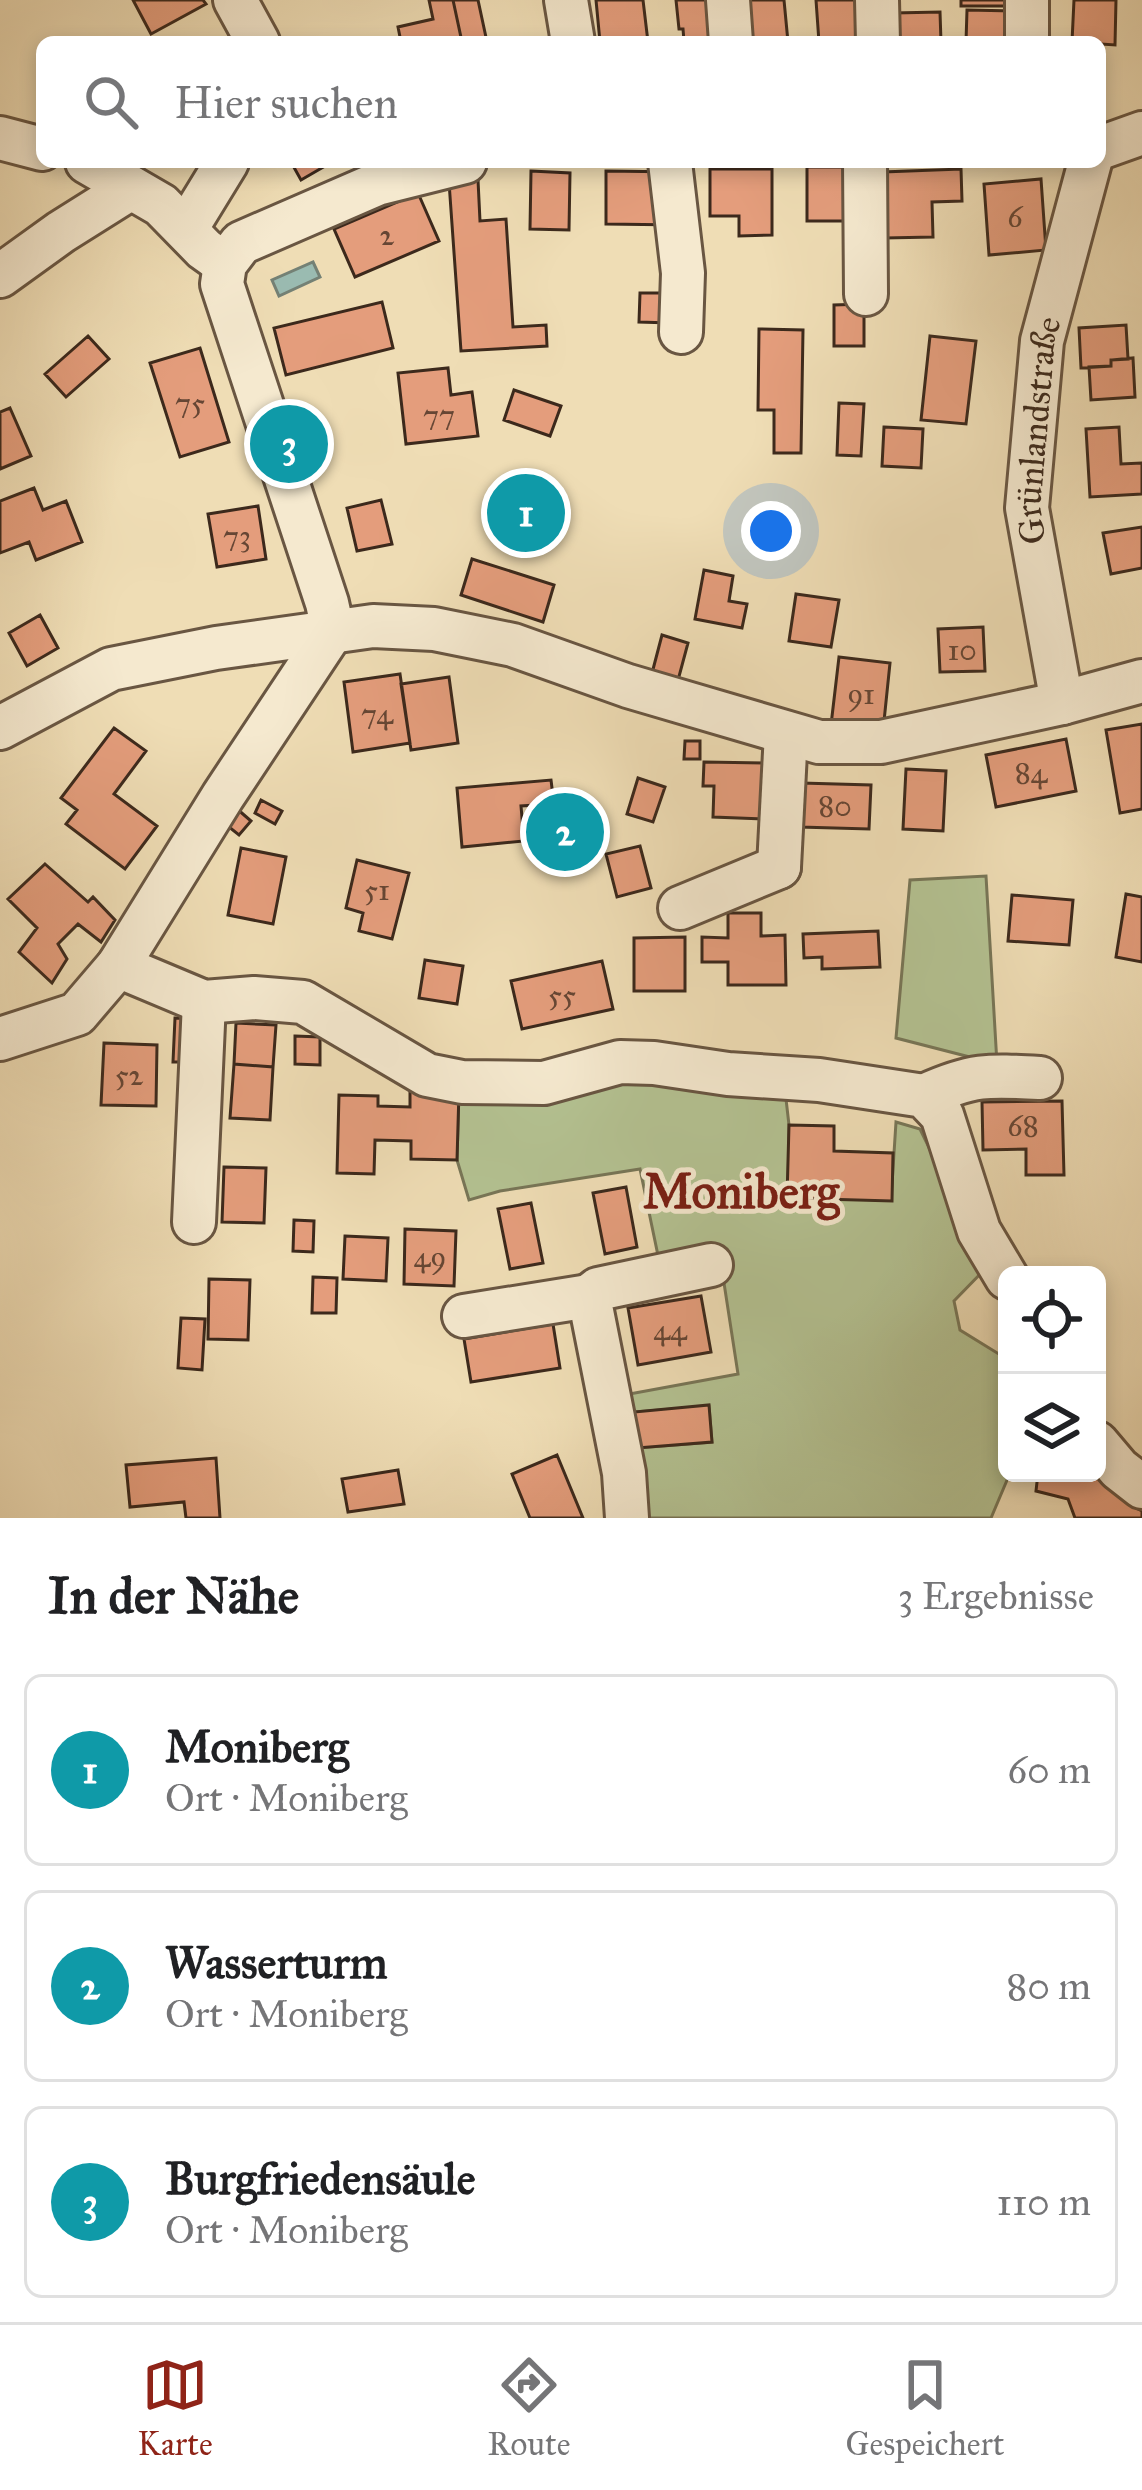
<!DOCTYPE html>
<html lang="de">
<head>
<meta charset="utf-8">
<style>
  body { margin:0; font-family:"IM FELL Great Primer",serif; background:#f2f2f2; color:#202124 }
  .controls { position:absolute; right:36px; bottom:36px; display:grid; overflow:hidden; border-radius:18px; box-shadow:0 6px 18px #0003 }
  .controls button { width:108px; height:108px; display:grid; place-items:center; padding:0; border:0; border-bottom:3px solid #e0e0e0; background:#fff; color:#202124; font:60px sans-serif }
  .you { position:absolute; left:771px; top:531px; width:42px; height:42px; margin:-30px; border:9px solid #fff; border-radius:50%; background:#1a73e8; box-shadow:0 0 0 18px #1a73e833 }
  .badge { display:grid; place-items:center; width:78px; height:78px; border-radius:50%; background:#8f2418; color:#fff; font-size:39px; font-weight:700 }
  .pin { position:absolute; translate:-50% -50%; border:6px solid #fff; box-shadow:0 3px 12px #0006 }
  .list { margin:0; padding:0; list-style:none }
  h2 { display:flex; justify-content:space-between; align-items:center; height:156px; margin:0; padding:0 48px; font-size:51px }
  h2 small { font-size:39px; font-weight:400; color:#757577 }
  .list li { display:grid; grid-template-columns:78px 1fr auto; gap:36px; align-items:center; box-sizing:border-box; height:192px; margin:0 24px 24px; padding:0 24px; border:3px solid #e0e0e0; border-radius:18px }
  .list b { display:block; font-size:45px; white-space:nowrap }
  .list p { margin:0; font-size:39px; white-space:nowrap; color:#757577 }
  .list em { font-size:39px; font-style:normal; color:#757577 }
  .icon { flex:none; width:66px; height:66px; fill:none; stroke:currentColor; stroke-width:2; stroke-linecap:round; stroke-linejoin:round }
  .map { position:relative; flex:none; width:1142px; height:1518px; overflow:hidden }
  .search { position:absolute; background:#fff; box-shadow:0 6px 18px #0003; left:36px; right:36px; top:36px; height:132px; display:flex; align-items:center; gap:30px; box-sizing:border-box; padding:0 42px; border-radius:18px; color:#757577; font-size:45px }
  .sheet { height:804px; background:#fff }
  nav { display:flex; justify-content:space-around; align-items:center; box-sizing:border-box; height:168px; border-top:3px solid #e0e0e0; background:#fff; font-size:33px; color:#757577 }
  nav a { display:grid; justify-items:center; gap:6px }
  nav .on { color:#8f2418 }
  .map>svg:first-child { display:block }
  .green { fill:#b4c292; stroke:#787657; stroke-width:3 }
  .water { fill:#9abbb1; stroke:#748175; stroke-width:3 }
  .building { fill:#e49d7c; stroke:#3c291c; stroke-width:3 }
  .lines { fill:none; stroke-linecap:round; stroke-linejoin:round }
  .minor-casing { stroke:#695642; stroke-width:48 }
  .minor { stroke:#f5e9cf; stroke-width:42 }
  .labels { text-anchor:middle; stroke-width:10; stroke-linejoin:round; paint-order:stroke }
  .number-label { font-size:30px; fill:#664634 }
  .street-label { font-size:36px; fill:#3c291c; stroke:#f5e9cf }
  .district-label { font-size:48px; font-weight:bold; fill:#7a1f14; stroke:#f5e9cf }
</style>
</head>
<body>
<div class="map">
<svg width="1142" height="1518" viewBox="0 0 1142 1518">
  <rect width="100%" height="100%" fill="#efddb5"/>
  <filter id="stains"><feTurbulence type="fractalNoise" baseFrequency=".00167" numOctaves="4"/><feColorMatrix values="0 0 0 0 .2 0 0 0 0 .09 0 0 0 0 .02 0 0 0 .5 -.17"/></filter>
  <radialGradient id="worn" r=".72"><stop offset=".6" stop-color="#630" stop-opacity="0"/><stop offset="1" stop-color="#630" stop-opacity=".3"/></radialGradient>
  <path class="green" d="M986,876L997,1064L896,1038L910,880Z
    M658,1075L725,1095L786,1099L789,1125L788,1198L891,1200L896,1122L920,1129L987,1267L954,1301L960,1330L1007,1359V1473H1010L991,1518H642L637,1448L712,1442L709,1406L634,1412L624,1404V1395L738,1374L720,1257L660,1265L640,1169L500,1191L469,1200L457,1160L459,1091Z"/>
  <path class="water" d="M313,262L320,277L279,296L272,280Z"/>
  <path class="building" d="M133,0H203L206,4L151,34Z
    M429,0H453L462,42H401L398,27L433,19Z
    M453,0H478L487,42H462Z
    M596,0H643L648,42H600Z
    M676,0H719L718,37L684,41L683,29H679Z
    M748,0H784L788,42H752Z
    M816,0H863L865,42H819Z
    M961,0H1005V6H961Z
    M1074,0H1116L1115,45L1072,42Z
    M967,10L1014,11L1013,42H966Z
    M940,12L941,42H895L894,13Z
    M291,162H332L301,180Z
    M807,167H846V221H807Z
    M710,169H772V235L739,236V216H710Z
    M961,169L962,201L932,202L933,237L885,238L883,172Z
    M531,171L570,173L569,230L530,229Z
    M606,171L680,172V225L606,224Z
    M1041,179L1046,250L989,255L984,184Z
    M478,180L480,221L506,219L513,327L546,325L547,346L461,351L449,182Z
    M418,193L439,241L355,277L334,229Z
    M640,293H670V323L639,322Z
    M382,302L393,348L286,375L274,328Z
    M864,304V346H834V305Z
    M1126,325L1128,359L1111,360V366L1081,368L1079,328Z
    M759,329L803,330L801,453H774V410H758Z
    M88,336L109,359L66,397L45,374Z
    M930,336L976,341L966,424L921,420Z
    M200,348L229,442L180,457L150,363Z
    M1133,358L1135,397L1091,400L1089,367L1111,366V360Z
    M448,368L451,395L472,392L478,436L406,444L398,373Z
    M514,390L561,406L550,436L504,420Z
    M839,403L864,404L861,456L837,455Z
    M10,408L31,456L0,469V412Z
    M884,427L923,429L921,468L882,466Z
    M1119,427L1121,464L1142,463V494L1090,497L1086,429Z
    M34,488L43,510L66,501L82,542L36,560L29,542L0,553V501Z
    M381,500L392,544L357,551L347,508Z
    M258,506L266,559L217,567L208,514Z
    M1142,527V568L1111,574L1103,533Z
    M472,559L554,585L543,622L461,595Z
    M704,570L733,576L729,601L747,604L742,628L695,619Z
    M796,594L839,600L831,647L789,641Z
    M40,615L58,648L27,666L9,633Z
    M983,627L985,671L940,672L938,629Z
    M662,635L688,643L677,684L651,677Z
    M839,657L890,663L883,731L831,725Z
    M400,674L410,743L353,752L344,682Z
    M449,677L458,743L411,750L401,684Z
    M1142,724V809L1120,813L1106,730Z
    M114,728L146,751L114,794L157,826L125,869L66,824L77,810L61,798Z
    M1066,739L1076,791L996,807L986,755Z
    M685,741H700V759H684Z
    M704,762L765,763L764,819L713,817L714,786H703Z
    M906,769L946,771L943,831L903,829Z
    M638,778L665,787L653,822L627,814Z
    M551,780L554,804L521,806L524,841L462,847L457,788Z
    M801,783L871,785L869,829L800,827Z
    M261,800L282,811L275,824L255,813Z
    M236,808L251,821L239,835L224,823Z
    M581,814L584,847L550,850L547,816Z
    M640,846L651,888L617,897L606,854Z
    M241,848L286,857L273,924L228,915Z
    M357,860L409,873L392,939L359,931L363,913L346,908Z
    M45,864L88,902L93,897L115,920L101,942L78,924L58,944L67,959L52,983L19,952L37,928L8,899Z
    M1126,894L1142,897V962L1116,957Z
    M1012,895L1073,900L1069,945L1008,941Z
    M728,913H761V936L785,935L786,985H728V962H702V937L728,938Z
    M878,931L880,967L822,969V957L804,958L803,934Z
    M685,937V991H634V938Z
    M425,960L463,966L457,1004L419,998Z
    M602,961L613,1009L522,1029L511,981Z
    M175,1018L196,1019L195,1062H173Z
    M236,1023L276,1025L273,1067L234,1064Z
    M295,1036L320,1037V1065L295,1064Z
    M104,1043L157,1045L156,1106L101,1105Z
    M234,1064L273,1067L270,1120L230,1118Z
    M410,1090L459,1091L457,1160L411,1159V1141L375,1140L374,1174L337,1173L339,1095L378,1096V1106L410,1107Z
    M1062,1101L1064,1175H1026V1149L983,1150L982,1102Z
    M789,1125L834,1126V1151L893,1153L892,1201L787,1198Z
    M224,1167L266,1168L264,1223L222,1222Z
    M626,1187L637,1247L605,1254L593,1193Z
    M531,1203L543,1263L510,1269L498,1209Z
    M294,1220L314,1221L313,1252L293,1251Z
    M405,1229L456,1231L454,1286L404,1284Z
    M345,1236L388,1238L386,1281L343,1279Z
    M313,1277L337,1278L336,1313H312Z
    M209,1279L250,1280L248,1340L208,1339Z
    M701,1296L711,1352L638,1365L628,1308Z
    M181,1318L205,1319L202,1370L178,1368Z
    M553,1324L560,1368L471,1382L464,1339Z
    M709,1405L712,1442L637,1448L634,1412Z
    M557,1455L583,1518H530L512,1474Z
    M216,1458L220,1518H186L184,1502L130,1507L126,1465Z
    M1097,1463L1132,1506L1142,1511V1518H1075L1068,1499L1036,1491L1038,1473H1097Z
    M398,1470L404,1504L348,1512L342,1479Z"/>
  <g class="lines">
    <defs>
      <g id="minor">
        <path d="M235,0L258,42"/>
        <path d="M566,0L573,42"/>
        <path d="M728,0L731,42"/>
        <path d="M877,0L878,42"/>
        <path d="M1027,42V0"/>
        <path d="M0,138L42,149"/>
        <path d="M1100,148L1142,133"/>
        <path d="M87,162L161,205L204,249L225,264"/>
        <path d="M670,162L683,273L681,332"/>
        <path d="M865,162L866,294"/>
        <path d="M186,229L227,162"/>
        <path d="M0,276L61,232L131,188"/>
        <path id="s1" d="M1062,703L1027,508L1042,341L1090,162"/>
        <path d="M0,728L111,669L216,648L373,626L434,629L513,645L628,686L819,742H881L1062,703L1142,681"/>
        <path d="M779,867L786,733"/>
        <path d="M680,908L779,867"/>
        <path d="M118,966L223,796L333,630L327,603L222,284L225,264L241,243L377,184L465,162"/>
        <path d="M0,1039L77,1014L118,966L204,1002L254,998L303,1002L427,1075L462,1082L544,1083L620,1062L654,1063L728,1074L819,1080L924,1096L942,1115L979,1231L1007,1278"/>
        <path d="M924,1096C972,1074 988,1075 1040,1078"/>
        <path d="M194,1222L204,1002"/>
        <path d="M464,1316L589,1296"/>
        <path d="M1097,1443L1119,1469L1142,1487"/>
        <path d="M627,1518L624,1473L589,1296L598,1289L711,1265"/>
      </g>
    </defs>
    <use href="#minor" class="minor-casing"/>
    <use href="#minor" class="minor"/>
  </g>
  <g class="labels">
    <g class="number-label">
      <text x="1015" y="227">6</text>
      <text x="387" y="245">2</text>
      <text x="190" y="413">75</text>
      <text x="439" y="425">77</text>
      <text x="237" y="546">73</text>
      <text x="962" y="660">10</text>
      <text x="861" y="704">91</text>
      <text x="377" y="724">74</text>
      <text x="1031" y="783">84</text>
      <text x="835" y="816">80</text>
      <text x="377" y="900">51</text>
      <text x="562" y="1005">55</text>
      <text x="129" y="1085">52</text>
      <text x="1023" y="1136">68</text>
      <text x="430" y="1267">49</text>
      <text x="670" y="1340">44</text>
    </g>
    <g class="street-label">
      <text dy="13" stroke="none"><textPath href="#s1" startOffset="276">Grünlandstraße</textPath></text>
    </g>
    <g class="district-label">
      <text x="741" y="1208">Moniberg</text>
    </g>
  </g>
  <rect width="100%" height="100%" filter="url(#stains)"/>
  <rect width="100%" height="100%" fill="url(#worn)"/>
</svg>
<div class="controls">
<button><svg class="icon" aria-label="locate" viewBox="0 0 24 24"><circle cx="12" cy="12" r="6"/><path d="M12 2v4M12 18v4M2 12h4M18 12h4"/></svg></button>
<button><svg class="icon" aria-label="layers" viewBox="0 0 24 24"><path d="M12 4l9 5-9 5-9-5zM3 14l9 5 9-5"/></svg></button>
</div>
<div class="you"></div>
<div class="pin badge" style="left:526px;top:513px;background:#0f9aa8">1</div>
<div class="pin badge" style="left:565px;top:832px;background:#0f9aa8">2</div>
<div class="pin badge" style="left:289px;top:444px;background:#0f9aa8">3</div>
<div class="search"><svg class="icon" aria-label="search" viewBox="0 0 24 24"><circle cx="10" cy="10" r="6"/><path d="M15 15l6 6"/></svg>Hier suchen</div>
</div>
<section class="sheet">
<h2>In der Nähe<small>3 Ergebnisse</small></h2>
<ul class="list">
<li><span class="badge" style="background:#0f9aa8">1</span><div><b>Moniberg</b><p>Ort · Moniberg</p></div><em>60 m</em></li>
<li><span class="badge" style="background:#0f9aa8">2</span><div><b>Wasserturm</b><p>Ort · Moniberg</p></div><em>80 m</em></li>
<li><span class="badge" style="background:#0f9aa8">3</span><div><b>Burgfriedensäule</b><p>Ort · Moniberg</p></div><em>110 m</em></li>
</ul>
</section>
<nav>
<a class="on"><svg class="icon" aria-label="map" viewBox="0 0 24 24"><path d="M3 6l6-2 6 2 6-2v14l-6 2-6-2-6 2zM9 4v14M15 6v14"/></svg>Karte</a>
<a><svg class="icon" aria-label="directions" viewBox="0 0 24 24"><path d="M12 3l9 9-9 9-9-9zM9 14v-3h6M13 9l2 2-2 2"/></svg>Route</a>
<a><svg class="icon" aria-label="saved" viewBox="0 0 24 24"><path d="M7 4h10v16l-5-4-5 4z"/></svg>Gespeichert</a>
</nav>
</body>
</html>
